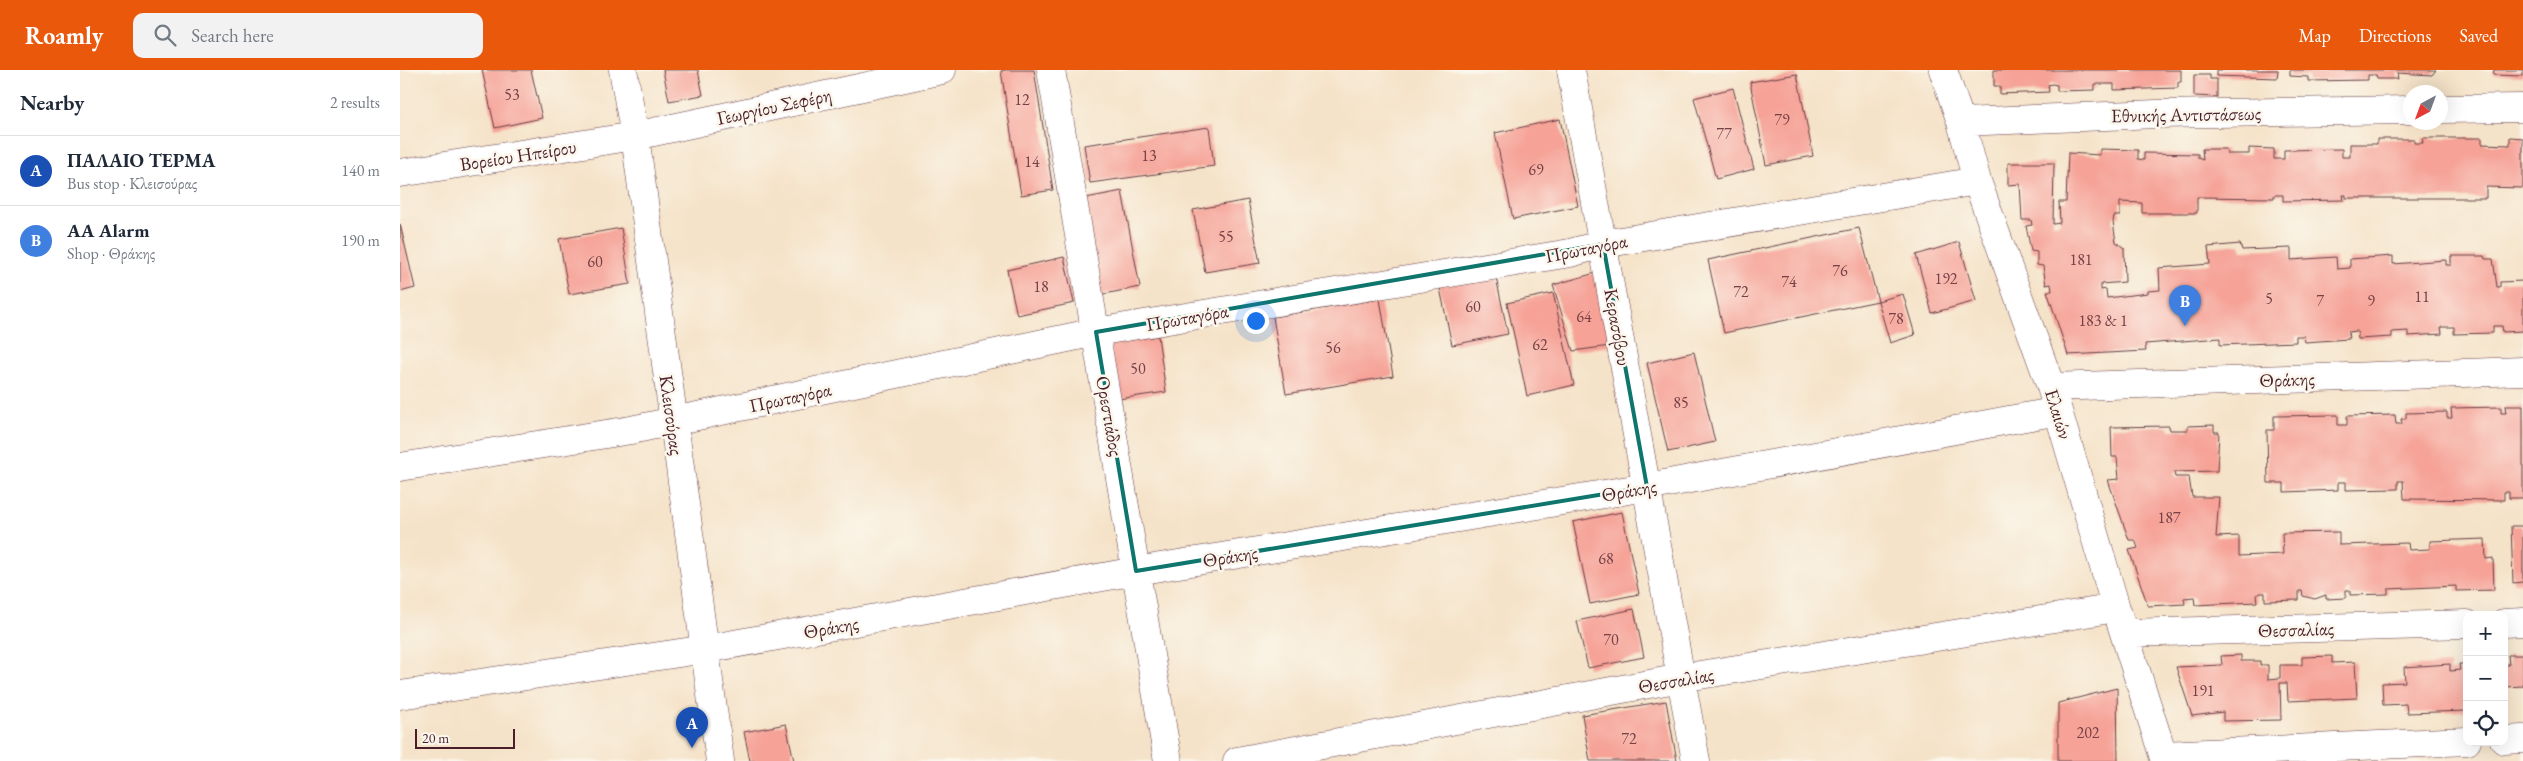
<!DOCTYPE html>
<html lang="en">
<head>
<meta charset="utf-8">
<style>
  body { margin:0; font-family:"EB Garamond",serif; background:#f2f2f3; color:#1f2937 }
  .controls { position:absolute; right:15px; bottom:15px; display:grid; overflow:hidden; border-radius:10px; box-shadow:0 5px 20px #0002 }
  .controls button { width:45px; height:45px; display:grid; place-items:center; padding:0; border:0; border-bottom:1px solid #e0e1e3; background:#fff; color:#1f2937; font:25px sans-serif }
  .compass { position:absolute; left:2003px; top:15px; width:45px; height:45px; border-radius:50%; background:#fff; box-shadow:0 5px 20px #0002; rotate:221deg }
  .scale { position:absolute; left:15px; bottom:12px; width:100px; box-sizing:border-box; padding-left:5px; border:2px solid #4a1f2b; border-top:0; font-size:14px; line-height:18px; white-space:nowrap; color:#4a1f2b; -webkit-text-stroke:4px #fbf7ec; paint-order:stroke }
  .you { position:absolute; left:855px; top:250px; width:18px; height:18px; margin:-12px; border:4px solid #fff; border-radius:50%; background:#1a73e8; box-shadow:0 0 0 8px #1a73e833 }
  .badge { display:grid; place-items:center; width:32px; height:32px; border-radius:50%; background:#ea580c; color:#fff; font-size:16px; font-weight:700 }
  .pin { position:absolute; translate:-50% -41px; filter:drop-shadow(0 1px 2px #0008) }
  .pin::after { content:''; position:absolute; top:26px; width:18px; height:15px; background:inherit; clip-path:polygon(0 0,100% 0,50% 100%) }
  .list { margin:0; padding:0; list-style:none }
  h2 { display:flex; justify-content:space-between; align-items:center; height:65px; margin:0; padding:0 20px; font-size:21px }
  h2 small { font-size:16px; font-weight:400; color:#747a83 }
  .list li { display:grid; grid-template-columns:32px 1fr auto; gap:15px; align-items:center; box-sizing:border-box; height:70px; padding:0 20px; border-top:1px solid #e0e1e3 }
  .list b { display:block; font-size:19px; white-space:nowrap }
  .list p { margin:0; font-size:16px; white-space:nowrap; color:#747a83 }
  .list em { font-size:16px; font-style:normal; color:#747a83 }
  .icon { flex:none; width:28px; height:28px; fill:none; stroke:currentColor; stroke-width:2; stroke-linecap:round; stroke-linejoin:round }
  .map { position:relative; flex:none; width:2123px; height:691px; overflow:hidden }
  header { display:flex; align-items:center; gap:30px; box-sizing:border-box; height:70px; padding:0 25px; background:#ea580c; color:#fff }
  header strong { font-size:24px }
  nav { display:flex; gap:28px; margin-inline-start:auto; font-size:18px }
  .search { width:350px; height:45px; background:#f2f2f3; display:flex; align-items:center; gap:12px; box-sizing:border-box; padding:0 18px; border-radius:10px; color:#747a83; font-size:19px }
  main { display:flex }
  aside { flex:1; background:#fff }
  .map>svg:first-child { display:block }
  .building { fill:#f6a297 }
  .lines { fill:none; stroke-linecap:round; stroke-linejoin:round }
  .minor-casing { stroke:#643c43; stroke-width:29 }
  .minor { stroke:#fff; stroke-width:28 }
  .marked { fill:none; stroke:#0f766e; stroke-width:4; stroke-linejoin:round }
  .labels { text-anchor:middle; stroke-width:5; stroke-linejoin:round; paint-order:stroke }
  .number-label { font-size:16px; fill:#754046 }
  .street-label { font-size:19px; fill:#4a1f2b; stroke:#fbf7ec }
</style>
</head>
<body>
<header>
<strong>Roamly</strong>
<div class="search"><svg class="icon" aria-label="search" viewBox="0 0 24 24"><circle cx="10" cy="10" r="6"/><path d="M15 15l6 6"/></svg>Search here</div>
<nav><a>Map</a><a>Directions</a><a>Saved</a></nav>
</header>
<main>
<aside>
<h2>Nearby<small>2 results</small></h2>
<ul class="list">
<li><span class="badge" style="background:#1a4fb4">A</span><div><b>ΠΑΛΑΙΟ ΤΕΡΜΑ</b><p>Bus stop · Κλεισούρας</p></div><em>140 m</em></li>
<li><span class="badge" style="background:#3f7fe0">B</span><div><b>AA Alarm</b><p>Shop · Θράκης</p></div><em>190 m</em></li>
</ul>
</aside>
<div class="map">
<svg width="2123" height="691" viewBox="0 0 2123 691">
  <rect width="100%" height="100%" fill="#fbf7ec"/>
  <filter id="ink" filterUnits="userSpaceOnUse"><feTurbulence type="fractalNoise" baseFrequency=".02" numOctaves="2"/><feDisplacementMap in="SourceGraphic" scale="10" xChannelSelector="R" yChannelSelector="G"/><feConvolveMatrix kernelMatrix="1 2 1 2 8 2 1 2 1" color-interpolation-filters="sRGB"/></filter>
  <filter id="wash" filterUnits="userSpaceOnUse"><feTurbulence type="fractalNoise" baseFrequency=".0096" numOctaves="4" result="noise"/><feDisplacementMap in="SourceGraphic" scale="20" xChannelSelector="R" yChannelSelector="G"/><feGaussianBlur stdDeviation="1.12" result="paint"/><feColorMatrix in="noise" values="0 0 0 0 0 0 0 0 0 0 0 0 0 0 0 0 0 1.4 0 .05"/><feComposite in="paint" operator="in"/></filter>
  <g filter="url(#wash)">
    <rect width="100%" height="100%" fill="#f5e3c9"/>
    <g id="blocks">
      <path class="building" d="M82,0H131L142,48L95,58Z
        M263,0H298L303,25L269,31Z
        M606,0H634L653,120L621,125L601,1Z
        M1594,0H1781V12H1778V18L1714,20V14H1695V20L1657,21V15L1652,14L1648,15L1649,22L1600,24V16H1594Z
        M1816,0H1878L1877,8L1816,6Z
        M1890,0H2036L2032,5L1997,3L1998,9H1977L1976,5H1968V10L1908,11V7L1890,6Z
        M2094,0H2123V6L2093,5Z
        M1397,4L1413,86L1366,95L1350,12Z
        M1794,5H1810V9H1817V27L1794,26Z
        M1333,18L1354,99L1316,109L1294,28Z
        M1160,49L1178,136L1113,149L1095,63Z
        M809,57L814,96L690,113L684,75Z
        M2110,67L2123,68V118L2086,117V128H1946V125H1943L1944,130L1883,131V125H1874V128L1797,127V143H1742V133L1720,132V146H1714L1713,152L1716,172L1724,178L1725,212L1701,214V220L1706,219L1707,228L1748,223V221L1760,220L1759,198L1810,194L1808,177L1840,174L1842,180L1891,178V190L1936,187L1937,199L1950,198V189L1993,186V194L2046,190V195H2051V186H2084L2085,189H2093L2097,217H2100V212L2123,211V261L2103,262L2102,256H2093V263L2054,264V257H2041L2042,264L2008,266V261L1992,262V267L1958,269L1957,261L1948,262L1949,269L1905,272L1904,266H1896V272L1820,275V268L1745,274L1746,281L1668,285L1647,221H1652L1651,214L1646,215L1643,196L1637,195V182L1631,181L1626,156L1632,155L1631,150H1622L1620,114L1608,115V93H1654L1653,154L1660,153L1659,132H1666L1668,83L1700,85V79L1738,80V89L1744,90V83L1798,84V88L1803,90L1802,79H1826L1827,84H1849V78L1874,79V89H1884V80L1942,79V87H1950V74H1977V69H2014V73H2023L2022,68H2082V74L2110,75Z
        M722,121L740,217L699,225L681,129Z
        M848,130L860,193L805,202L793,140Z
        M0,154L15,218L0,222Z
        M221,158L230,214L169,224L159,169Z
        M1459,158L1478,231L1324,263L1308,190Z
        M1559,172L1576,231L1532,243L1516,185Z
        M664,187L674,233L617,245L607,200Z
        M1094,198L1108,264L1052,275L1038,209Z
        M1199,202L1210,276L1173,281L1153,215Z
        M1153,223L1174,315L1127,326L1107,233Z
        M1503,224L1515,265L1490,273L1478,231Z
        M980,229L993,306L886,324L873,247Z
        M758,266L766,322L718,329L710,273Z
        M1294,282L1315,372L1268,382L1247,293Z
        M2105,336H2123V428H2109V422H2104V430L2004,429L2003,411H1998V419L1946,420V412H1938V420L1884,422V413H1868L1867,360H1874V346L1938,345V355H1947V346L1995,345L1996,354H2002L2001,349H2006V343L2047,342V348H2052L2051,338L2101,337V343H2106Z
        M1814,355V362H1819L1817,401L1774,402L1775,407H1789L1792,427H1819L1816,467L1839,466V486L1883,484L1882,463L1939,462V475L2008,473L2009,480L2030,479V471L2085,469L2086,489L2093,488L2094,520L2056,521V516L1988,519V524L1950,525V520H1946V528L1926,529V525L1915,529L1903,526L1902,521H1899V530L1865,531V523H1861L1856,525L1857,532L1795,535L1794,527L1784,528L1785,534L1748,536L1729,480L1738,478L1735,470H1729L1708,410L1719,409L1717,387H1712L1711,357L1769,356L1770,360H1788V356Z
        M1222,442L1239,524L1190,534L1173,452Z
        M2111,456H2123V512L2113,513Z
        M1234,539L1244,587L1188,598L1177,551Z
        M1841,585V591H1860V595H1868V609L1880,608V595H1902V587L1932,586V593L1955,592L1957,628L1888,631L1887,613H1880L1881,650L1823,651V642L1792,646L1776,597L1822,595L1821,586Z
        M2108,585H2123V616L2104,617V595H2109Z
        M2050,594V601L2060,600L2059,594H2067V641L2007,643L2006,634L1983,635L1982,613L2005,612L2004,597Z
        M1717,618L1718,691H1658V633Z
        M1266,631L1277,691H1190L1182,645Z
        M386,654L394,691H350L344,662Z"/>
    </g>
  </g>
  <g filter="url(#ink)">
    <use href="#blocks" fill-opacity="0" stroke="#643c43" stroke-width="1"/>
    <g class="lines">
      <defs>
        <path id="minor" d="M223,0L235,66L320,691
          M651,0L768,691
          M1171,0L1296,691
          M1543,0L1561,52L1577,111L1651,317L1716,538L1765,691
          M2040,39L2123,38
          M1561,52L1757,44L2010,40
          M0,103L235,66L542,0
          M1651,317L2123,301
          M0,397L231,360L696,262L1170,183L1203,174L1577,111
          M2104,553L2123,552
          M1725,563L2067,554
          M0,625L306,579L736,501L1247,417L1658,341
          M2104,670L2123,669
          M1763,685L2067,671
          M837,691L1281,608L1716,538"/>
      </defs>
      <use href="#minor" class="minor-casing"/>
      <use href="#minor" class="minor"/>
    </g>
  </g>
  <path class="marked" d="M1203,174L1247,417L736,501L696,262Z"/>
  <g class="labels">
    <g class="number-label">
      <text x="112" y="30">53</text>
      <text x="622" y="35">12</text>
      <text x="1382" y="55">79</text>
      <text x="1324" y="69">77</text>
      <text x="749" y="91">13</text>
      <text x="632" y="97">14</text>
      <text x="1136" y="105">69</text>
      <text x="826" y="172">55</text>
      <text x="1681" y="195">181</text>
      <text x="195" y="197">60</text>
      <text x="1440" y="206">76</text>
      <text x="1546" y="214">192</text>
      <text x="1389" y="217">74</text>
      <text x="641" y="222">18</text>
      <text x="1341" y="227">72</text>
      <text x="2022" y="232">11</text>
      <text x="1869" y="234">5</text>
      <text x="1920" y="236">7</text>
      <text x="1971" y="236">9</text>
      <text x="1073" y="242">60</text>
      <text x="1184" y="252">64</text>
      <text x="1496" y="254">78</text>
      <text x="1703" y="256">183 &amp; 1</text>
      <text x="1140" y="280">62</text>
      <text x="933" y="283">56</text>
      <text x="738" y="304">50</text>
      <text x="1281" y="338">85</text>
      <text x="1769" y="453">187</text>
      <text x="1206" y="494">68</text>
      <text x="1211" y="575">70</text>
      <text x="1803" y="626">191</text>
      <text x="1688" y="668">202</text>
      <text x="1229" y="674">72</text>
    </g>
    <g class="street-label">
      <text transform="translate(374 36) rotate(-12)" y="7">Γεωργίου Σεφέρη</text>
      <text transform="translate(1786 44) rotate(-1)" y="7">Εθνικής Αντιστάσεως</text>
      <text transform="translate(118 85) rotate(-9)" y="7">Βορείου Ηπείρου</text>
      <text transform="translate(1186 178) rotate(-11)" y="7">Πρωταγόρα</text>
      <text transform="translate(787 247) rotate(-10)" y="7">Πρωταγόρα</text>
      <text transform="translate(1218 257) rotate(80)" y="7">Κερασόβου</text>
      <text transform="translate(1887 309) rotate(-2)" y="7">Θράκης</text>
      <text transform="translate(390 327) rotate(-12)" y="7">Πρωταγόρα</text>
      <text transform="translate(1659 344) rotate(73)" y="7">Ελαιών</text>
      <text transform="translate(272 345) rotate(82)" y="7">Κλεισούρας</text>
      <text transform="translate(710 346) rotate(80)" y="7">Ορεστιάδος</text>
      <text transform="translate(1229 420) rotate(-10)" y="7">Θράκης</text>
      <text transform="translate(830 486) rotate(-9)" y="7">Θράκης</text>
      <text transform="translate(431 557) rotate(-10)" y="7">Θράκης</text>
      <text transform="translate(1896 559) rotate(-2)" y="7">Θεσσαλίας</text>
      <text transform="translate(1276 610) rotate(-10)" y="7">Θεσσαλίας</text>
    </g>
  </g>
</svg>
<div class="controls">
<button>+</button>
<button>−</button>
<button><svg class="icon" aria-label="locate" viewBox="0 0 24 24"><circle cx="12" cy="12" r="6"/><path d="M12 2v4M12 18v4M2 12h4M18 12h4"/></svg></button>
</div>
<svg class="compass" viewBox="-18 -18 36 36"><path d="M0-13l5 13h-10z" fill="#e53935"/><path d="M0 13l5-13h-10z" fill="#747a83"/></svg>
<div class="scale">20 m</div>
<div class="you"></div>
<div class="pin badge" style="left:292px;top:678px;background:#1a4fb4">A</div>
<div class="pin badge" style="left:1785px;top:256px;background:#3f7fe0">B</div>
</div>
</main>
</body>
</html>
